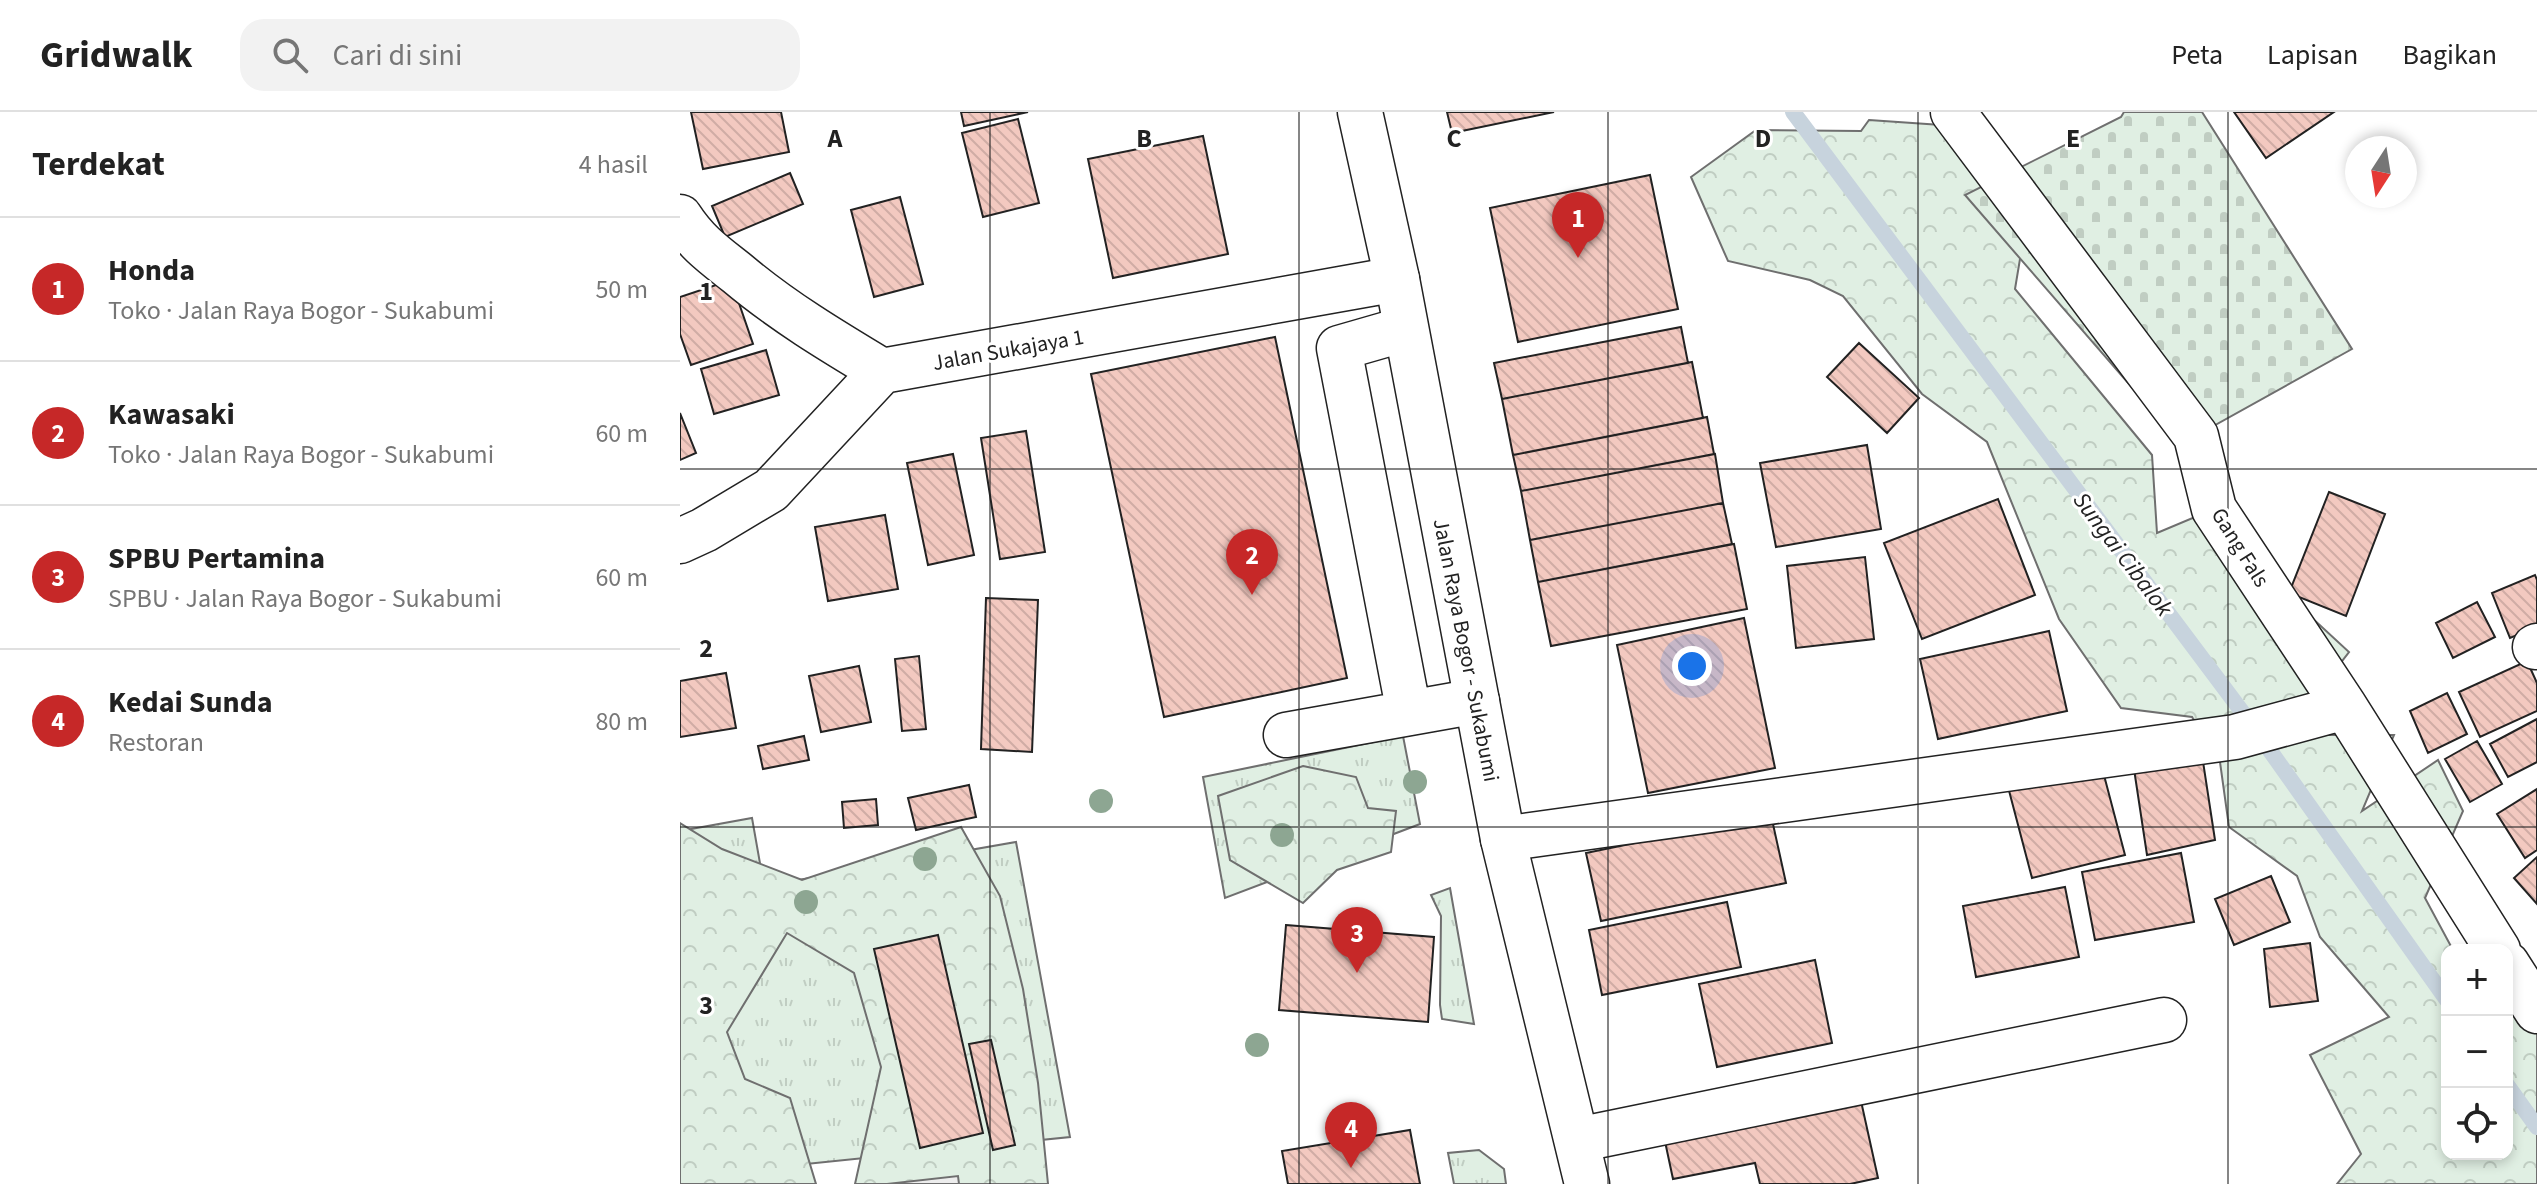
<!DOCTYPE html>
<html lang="id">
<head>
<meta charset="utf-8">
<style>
  body { margin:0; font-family:"Source Sans 3",sans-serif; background:#f2f2f2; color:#222 }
  .controls { position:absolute; right:24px; bottom:24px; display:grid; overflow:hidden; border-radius:16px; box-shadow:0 4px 12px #0003 }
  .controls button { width:72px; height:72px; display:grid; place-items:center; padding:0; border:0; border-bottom:2px solid #e0e0e0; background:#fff; color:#222; font:40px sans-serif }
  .compass { position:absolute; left:1665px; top:24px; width:72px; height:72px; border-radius:50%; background:#fff; box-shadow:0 4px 12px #0003; rotate:192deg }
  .you { position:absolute; left:1012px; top:554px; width:28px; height:28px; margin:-20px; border:6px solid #fff; border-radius:50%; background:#1a73e8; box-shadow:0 0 0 12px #1a73e833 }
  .badge { display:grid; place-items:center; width:52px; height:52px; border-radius:50%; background:#c62828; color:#fff; font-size:26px; font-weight:700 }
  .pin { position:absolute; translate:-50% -66px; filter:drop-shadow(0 2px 4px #0008) }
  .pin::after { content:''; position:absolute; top:42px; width:28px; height:24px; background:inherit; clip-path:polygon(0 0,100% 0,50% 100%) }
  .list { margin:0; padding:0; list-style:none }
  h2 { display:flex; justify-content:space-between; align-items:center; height:104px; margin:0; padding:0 32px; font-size:34px }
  h2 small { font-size:26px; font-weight:400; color:#767676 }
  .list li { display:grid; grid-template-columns:52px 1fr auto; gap:24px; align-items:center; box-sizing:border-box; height:144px; padding:0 32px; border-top:2px solid #e0e0e0 }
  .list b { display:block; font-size:30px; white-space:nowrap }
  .list p { margin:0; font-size:26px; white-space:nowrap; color:#767676 }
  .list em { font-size:26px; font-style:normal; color:#767676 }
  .icon { flex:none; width:44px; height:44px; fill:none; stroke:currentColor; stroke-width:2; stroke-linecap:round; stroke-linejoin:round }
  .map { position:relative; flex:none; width:1857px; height:1072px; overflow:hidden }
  header { display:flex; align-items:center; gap:48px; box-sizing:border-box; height:112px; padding:0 40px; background:#fff; border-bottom:2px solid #e0e0e0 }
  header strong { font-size:38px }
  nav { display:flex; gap:44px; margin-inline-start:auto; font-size:28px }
  .search { width:560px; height:72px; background:#f2f2f2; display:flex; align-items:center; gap:20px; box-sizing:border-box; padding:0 28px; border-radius:24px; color:#767676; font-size:30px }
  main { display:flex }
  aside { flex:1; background:#fff }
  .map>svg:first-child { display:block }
  .grass { fill:url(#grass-tufts); stroke:#6f6f6f; stroke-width:2 }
  .forest { fill:url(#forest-crowns); stroke:#6f6f6f; stroke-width:2 }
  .cemetery { fill:url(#cemetery-stones); stroke:#6f6f6f; stroke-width:2 }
  .parking { fill:#ededed; stroke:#6f6f6f; stroke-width:2 }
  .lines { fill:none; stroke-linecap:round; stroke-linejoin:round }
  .stream { stroke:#c7d3dd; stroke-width:16 }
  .building { fill:url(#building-back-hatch); stroke:#222; stroke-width:2 }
  .minor-casing { stroke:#222; stroke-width:47 }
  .highway-casing { stroke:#222; stroke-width:47 }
  .minor { stroke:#fff; stroke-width:44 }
  .highway { stroke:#fff; stroke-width:44 }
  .tree { fill:#8da692 }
  .grid { fill:none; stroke:#222; stroke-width:2; stroke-opacity:0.55 }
  .labels { text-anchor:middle; stroke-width:6; stroke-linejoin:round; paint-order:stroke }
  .street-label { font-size:22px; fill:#222; stroke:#fff }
  .water-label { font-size:24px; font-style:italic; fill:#222; stroke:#fff }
  .grid-label { font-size:26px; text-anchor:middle; font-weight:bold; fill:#222; stroke:#fff; stroke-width:6; stroke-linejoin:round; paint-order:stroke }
</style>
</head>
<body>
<header>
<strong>Gridwalk</strong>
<div class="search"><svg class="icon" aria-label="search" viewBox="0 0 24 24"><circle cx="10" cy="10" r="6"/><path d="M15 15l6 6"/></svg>Cari di sini</div>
<nav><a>Peta</a><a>Lapisan</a><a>Bagikan</a></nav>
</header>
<main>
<aside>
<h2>Terdekat<small>4 hasil</small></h2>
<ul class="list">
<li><span class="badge">1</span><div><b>Honda</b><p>Toko · Jalan Raya Bogor - Sukabumi</p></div><em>50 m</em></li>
<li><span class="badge">2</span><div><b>Kawasaki</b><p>Toko · Jalan Raya Bogor - Sukabumi</p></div><em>60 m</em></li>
<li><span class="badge">3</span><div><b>SPBU Pertamina</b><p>SPBU · Jalan Raya Bogor - Sukabumi</p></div><em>60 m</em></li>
<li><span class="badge">4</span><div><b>Kedai Sunda</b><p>Restoran</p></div><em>80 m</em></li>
</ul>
</aside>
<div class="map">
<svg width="1857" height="1072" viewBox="0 0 1857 1072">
  <defs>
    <pattern id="grass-tufts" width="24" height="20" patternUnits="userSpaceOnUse" patternTransform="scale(2)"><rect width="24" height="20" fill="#e0efe3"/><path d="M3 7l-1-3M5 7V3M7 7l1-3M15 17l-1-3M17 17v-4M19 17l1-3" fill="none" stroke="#c0cdc2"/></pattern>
    <pattern id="forest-crowns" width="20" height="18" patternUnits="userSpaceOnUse" patternTransform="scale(2)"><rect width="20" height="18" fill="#e0efe3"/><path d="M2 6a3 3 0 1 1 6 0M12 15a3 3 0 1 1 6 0" fill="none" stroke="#c0cdc2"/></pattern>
    <pattern id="cemetery-stones" width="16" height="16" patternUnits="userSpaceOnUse" patternTransform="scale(2)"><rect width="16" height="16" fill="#e0efe3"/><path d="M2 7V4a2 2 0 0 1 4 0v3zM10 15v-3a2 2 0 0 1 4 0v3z" fill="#c0cdc2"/></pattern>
    <pattern id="building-back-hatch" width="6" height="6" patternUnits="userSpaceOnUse" patternTransform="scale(2)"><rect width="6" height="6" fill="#f3c9c0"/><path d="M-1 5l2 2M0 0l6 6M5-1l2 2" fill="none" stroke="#d0aca5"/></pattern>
  </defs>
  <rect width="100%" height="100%" fill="#fff"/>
  <path class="grass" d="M723,624L740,712L545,786L523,665Z
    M72,706L84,774L336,730L390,1025L0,1065V719Z
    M770,776L794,912L762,907L760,893L761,804L751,783Z
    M799,1038L824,1057L826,1072H774L768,1041Z"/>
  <path class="forest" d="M1189,8L1290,15L1347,105L1335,177L1472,343L1477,421L1534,397L1603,479L1669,540L1605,623H1714L1682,699L1758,648L1783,699L1745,786L1773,838H1767V1042H1827V854L1857,863V1072H1657L1681,1042L1630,943L1709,905L1640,825L1617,764L1549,715L1540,650L1512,605L1441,596L1379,507L1307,330L1242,282L1163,184L1130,168L1048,149L1011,65L1076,18L1181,19Z
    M623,654L676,665L688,696L716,699L711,740L657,758L623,791L550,748L538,684Z
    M0,711L42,737L122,768L281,715L320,784L343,877L358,971L368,1072H175L201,955L174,861L107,821L47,920L65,967L110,986L136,1072H0Z"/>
  <path class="cemetery" d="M1444,0H1522L1672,237L1501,332L1285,83L1441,5Z"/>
  <path class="parking" d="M278,1064L279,1072H207Z"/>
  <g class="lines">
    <path class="stream" d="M1113,0L1569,609L1767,888
      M1827,973L1857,1015"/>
  </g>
  <path class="building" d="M11,0H101L109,40L23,57Z
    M281,0H348L284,14Z
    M767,0H874L772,21Z
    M1554,0H1654L1586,46Z
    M338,7L359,91L303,105L282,21Z
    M523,24L548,142L433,166L408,47Z
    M110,61L123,92L45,125L32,94Z
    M970,63L998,197L838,230L810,96Z
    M220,85L243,172L194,185L171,98Z
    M51,168L73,232L11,253L0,222V185Z
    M1001,215L1008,251L822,287L814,251Z
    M595,225L667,566L484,605L411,262Z
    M1179,231L1239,286L1207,321L1147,265Z
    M86,238L99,283L34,302L21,257Z
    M1012,250L1023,306L833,343L822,287Z
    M0,301L16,341L0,348Z
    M1027,305L1034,342L841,379L833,343Z
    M346,319L365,440L320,447L301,326Z
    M1187,333L1201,417L1096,435L1080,351Z
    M273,342L294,443L248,453L227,351Z
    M1035,342L1043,391L850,428L841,379Z
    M1649,380L1705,402L1666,504L1609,481Z
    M1318,387L1355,483L1242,527L1204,431Z
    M1043,391L1052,432L858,470L850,428Z
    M205,403L218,477L148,489L135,415Z
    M1054,432L1067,497L871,534L858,470Z
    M1185,445L1194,527L1116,536L1107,454Z
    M1855,463L1857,468V515L1830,526L1812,481Z
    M306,486L358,488L352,640L301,637Z
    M1797,490L1815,525L1773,546L1756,511Z
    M1064,506L1095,656L968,681L937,533Z
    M1369,519L1387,599L1258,627L1240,547Z
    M239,544L246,617L222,619L215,547Z
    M1847,549L1857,571V599L1800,625L1779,580Z
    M179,554L191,610L141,620L129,564Z
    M46,561L56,616L0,625V569Z
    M1767,581L1787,622L1748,641L1730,599Z
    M1857,607V650L1828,665L1810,632Z
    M124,624L129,648L83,657L78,634Z
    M1797,629L1822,672L1790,690L1765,647Z
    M1522,643L1535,728L1467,743L1454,657Z
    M1420,648L1445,743L1352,766L1327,671Z
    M289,673L296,705L236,718L228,686Z
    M1857,677V738L1845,746L1817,702Z
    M196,687L198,713L164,716L162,690Z
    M1091,703L1106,771L921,809L906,741Z
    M1501,741L1514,810L1415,828L1402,760Z
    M1857,745V792L1834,766Z
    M1591,764L1610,810L1554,833L1535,787Z
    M1385,775L1399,845L1296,865L1283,794Z
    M1047,790L1061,855L922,883L909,818Z
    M606,813L754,825L748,910L599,898Z
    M258,823L303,1021L240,1036L194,837Z
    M1630,831L1638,889L1590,895L1584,837Z
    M1135,848L1152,931L1037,955L1019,872Z
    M311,928L335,1033L313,1038L289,932Z
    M1179,980L1198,1066L1170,1072H1080L1075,1051L993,1067L983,1020Z
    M730,1018L740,1072H608L602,1039Z"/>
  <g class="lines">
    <defs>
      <path id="minor" d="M1273,0L1516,324L1534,397L1665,595L1818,838
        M0,105C17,131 33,142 57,161C102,199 152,229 202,259
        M725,217L659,236L729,601
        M0,429L24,418L91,378L202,259L717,167
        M1855,535L1857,534
        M606,623L797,589
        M823,727L1555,625L1665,595
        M1827,852L1857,899
        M897,1028L1484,908"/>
      <path id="highway" d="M680,0L717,167L823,727L907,1072"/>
    </defs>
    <use href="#minor" class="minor-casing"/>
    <use href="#highway" class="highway-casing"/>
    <use href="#minor" class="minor"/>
    <use href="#highway" class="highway"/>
  </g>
  <g class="tree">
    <circle cx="735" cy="670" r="12"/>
    <circle cx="421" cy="689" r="12"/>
    <circle cx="602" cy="723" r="12"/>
    <circle cx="245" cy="747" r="12"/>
    <circle cx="126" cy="790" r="12"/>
    <circle cx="577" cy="933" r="12"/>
  </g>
  <path class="grid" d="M310,0V1072M619,0V1072M928,0V1072M1238,0V1072M1548,0V1072M0,357H1857M0,715H1857"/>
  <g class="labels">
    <g class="street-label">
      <text transform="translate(328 237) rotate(-10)" y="8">Jalan Sukajaya 1</text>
      <text transform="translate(1561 435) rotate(58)" y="8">Gang Fals</text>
      <text transform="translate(787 538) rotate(79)" y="8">Jalan Raya Bogor - Sukabumi</text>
    </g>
    <g class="water-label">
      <text transform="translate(1443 442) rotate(53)" y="8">Sungai Cibalok</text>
    </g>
  </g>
  <g class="grid-label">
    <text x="155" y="35">A</text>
    <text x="464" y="35">B</text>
    <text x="774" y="35">C</text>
    <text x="1083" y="35">D</text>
    <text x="1393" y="35">E</text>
    <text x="26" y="188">1</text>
    <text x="26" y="545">2</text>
    <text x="26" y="902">3</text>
  </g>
</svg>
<div class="controls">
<button>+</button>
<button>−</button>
<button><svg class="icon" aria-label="locate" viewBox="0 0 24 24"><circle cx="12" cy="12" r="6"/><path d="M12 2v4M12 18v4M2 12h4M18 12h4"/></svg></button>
</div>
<svg class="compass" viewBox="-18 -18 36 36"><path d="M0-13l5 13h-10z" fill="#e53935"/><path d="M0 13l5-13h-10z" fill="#767676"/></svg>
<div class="you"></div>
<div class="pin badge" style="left:898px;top:146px">1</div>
<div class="pin badge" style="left:572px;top:483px">2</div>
<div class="pin badge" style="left:677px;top:861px">3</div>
<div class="pin badge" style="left:671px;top:1056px">4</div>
</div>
</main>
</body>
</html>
